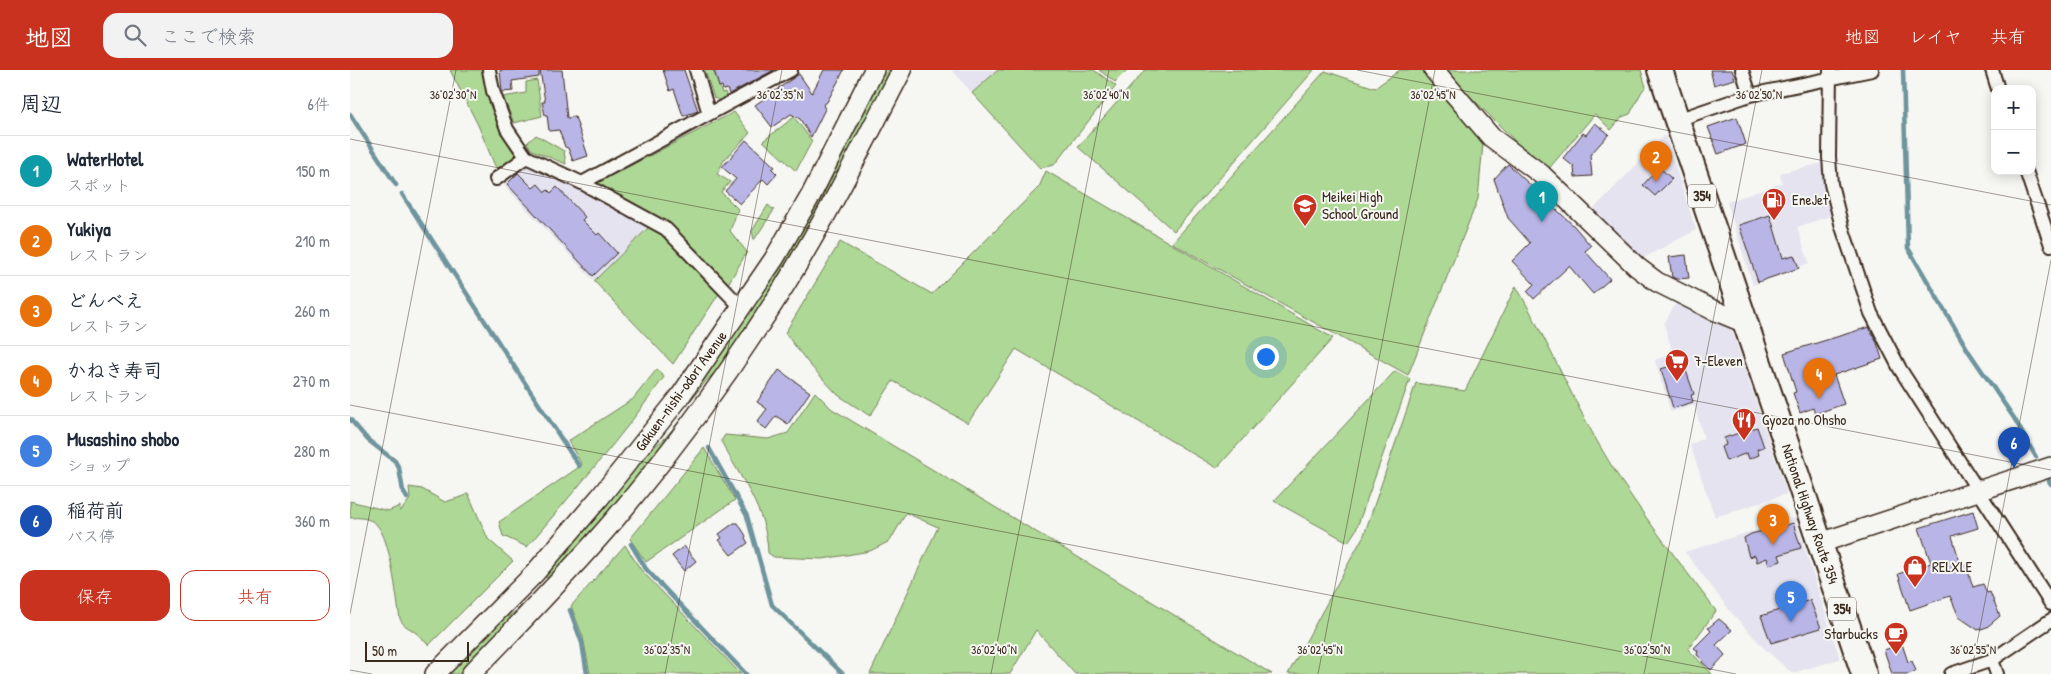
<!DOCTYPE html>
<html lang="ja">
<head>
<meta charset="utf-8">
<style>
  body { margin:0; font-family:"Patrick Hand","Klee One",sans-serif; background:#f2f2f3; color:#1f2937 }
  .controls { position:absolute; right:15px; top:15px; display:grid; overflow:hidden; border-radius:10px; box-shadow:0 2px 12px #0003 }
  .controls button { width:45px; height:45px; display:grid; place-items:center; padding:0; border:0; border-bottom:1px solid #e0e1e3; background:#fff; color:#1f2937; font:25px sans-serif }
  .scale { position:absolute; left:15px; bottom:12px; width:104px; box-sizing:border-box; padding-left:5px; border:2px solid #3b2a1e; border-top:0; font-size:14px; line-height:18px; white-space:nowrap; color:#3b2a1e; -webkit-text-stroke:4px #f6f6f2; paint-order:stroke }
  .you { position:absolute; left:915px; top:286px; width:18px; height:18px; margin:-12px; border:4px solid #fff; border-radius:50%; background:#1a73e8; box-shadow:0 0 0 8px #1a73e833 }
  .badge { display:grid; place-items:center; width:32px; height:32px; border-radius:50%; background:#c8321e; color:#fff; font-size:16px; font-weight:700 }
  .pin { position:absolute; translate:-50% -41px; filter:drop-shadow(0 1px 2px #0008) }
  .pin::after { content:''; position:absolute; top:26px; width:18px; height:15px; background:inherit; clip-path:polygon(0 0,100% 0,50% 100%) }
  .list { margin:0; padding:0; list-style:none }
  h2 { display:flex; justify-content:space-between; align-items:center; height:65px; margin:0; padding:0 20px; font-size:21px }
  h2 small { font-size:16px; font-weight:400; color:#747a83 }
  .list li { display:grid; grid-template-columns:32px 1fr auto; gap:15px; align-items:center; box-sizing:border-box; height:70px; padding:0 20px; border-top:1px solid #e0e1e3 }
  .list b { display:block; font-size:19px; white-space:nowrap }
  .list p { margin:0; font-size:16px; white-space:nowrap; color:#747a83 }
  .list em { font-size:16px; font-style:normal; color:#747a83 }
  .actions { display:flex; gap:10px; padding:15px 20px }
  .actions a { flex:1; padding:11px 0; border:1px solid #c8321e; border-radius:15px; text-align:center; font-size:18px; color:#c8321e }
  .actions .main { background:#c8321e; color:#fff }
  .icon { flex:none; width:28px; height:28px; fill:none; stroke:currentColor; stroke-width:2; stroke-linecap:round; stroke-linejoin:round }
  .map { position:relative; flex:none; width:1701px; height:604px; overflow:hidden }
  header { display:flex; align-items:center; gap:30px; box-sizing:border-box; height:70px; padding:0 25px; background:#c8321e; color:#fff }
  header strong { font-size:24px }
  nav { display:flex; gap:28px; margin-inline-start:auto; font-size:18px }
  .search { width:350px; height:45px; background:#f2f2f3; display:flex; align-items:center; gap:12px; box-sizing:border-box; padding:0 18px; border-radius:15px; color:#747a83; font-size:19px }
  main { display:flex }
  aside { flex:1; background:#fff }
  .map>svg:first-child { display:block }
  .built { fill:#e4e3ef }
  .green { fill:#aed895; stroke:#74815a }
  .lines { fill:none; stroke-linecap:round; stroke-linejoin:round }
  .stream { stroke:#6e949d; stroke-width:4.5 }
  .building { fill:#b9b6e7; stroke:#3b2a1e }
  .street-casing { stroke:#3b2a1e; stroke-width:16 }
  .secondary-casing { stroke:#3b2a1e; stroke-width:22 }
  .highway-casing { stroke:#3b2a1e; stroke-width:28 }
  .street { stroke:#f6f6f2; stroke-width:12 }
  .secondary { stroke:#f6f6f2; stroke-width:19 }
  .highway { stroke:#f6f6f2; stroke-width:24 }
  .ticks { fill:none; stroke:#3b2a1e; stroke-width:1; stroke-opacity:0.45 }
  .labels { text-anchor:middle; stroke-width:4; stroke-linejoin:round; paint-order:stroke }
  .shield { fill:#f6f6f2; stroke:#73675e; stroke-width:1 }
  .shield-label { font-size:14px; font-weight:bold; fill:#3b2a1e }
  .poi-label { font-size:15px; fill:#3b2a1e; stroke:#f6f6f2; text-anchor:start }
  .street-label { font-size:15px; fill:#3b2a1e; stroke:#f6f6f2 }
  .ticks-label { font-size:12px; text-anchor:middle; fill:#3b2a1e; stroke:#f6f6f2; stroke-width:4; stroke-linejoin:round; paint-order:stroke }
</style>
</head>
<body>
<header>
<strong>地図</strong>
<div class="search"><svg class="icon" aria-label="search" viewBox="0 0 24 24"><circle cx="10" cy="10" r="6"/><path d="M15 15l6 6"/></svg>ここで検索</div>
<nav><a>地図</a><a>レイヤ</a><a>共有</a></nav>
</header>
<main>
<aside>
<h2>周辺<small>6件</small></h2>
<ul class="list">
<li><span class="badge" style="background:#0f9aa8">1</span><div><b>WaterHotel</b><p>スポット</p></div><em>150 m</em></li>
<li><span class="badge" style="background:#e8710a">2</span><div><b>Yukiya</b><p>レストラン</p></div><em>210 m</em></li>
<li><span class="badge" style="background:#e8710a">3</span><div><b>どんべえ</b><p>レストラン</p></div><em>260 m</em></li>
<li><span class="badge" style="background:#e8710a">4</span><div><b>かねき寿司</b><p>レストラン</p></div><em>270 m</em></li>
<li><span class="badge" style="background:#3f7fe0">5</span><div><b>Musashino shobo</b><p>ショップ</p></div><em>280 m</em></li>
<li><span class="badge" style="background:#1a4fb4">6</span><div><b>稲荷前</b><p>バス停</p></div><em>360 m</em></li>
</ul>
<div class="actions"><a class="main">保存</a><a>共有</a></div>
</aside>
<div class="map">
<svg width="1701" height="604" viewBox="0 0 1701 604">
  <rect width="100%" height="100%" fill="#f6f6f2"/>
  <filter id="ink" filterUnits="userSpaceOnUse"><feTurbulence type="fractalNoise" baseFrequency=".02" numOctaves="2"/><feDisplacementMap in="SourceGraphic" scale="10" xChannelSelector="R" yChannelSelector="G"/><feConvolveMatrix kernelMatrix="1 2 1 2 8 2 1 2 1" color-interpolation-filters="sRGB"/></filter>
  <g filter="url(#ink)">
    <path class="built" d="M602,0H648L622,23Z
      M1315,65L1346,160L1288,191L1240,143Z
      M175,93L244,126L299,157L244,211L152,113V110Z
      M1473,93L1475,113L1483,145L1447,157L1459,193L1403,215L1377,132L1432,113L1430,103Z
      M1327,231L1381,258L1437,424L1365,447L1340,375L1354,368L1344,335L1321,342L1305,290L1323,284L1314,254Z
      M1445,448L1490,589L1442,603L1414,578L1381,542L1335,482Z"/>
    <path class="green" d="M100,0H132L140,30L169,85L150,100L145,96L128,55Z
      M358,0H363L372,23L375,22L377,28L370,31L364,28L355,1Z
      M538,0H544L438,195L375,292L356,311L341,330L338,327L511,46L530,9Z
      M648,0H744L766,16L704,95L690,98L622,23Z
      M749,0H777L765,12Z
      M795,0H964L824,161L728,77Z
      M1050,0H1072L1133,73L1128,129L1058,305L822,173L975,1L1025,18Z
      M1094,0H1291L1296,17L1292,21L1280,44L1272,47L1261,60L1245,44L1196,102Z
      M187,10L192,46L164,53L153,27L176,23V12Z
      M384,42L400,63L374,90L367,104L380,112L371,122L388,139L380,161L397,182L378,214L320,156L247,113Z
      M444,47L462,71L446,101L413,71Z
      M186,65L214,81L216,94L182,80L177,73Z
      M696,101L983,268L867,398L666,279L618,353L543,311L520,346L488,325L459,294L435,263L490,172L582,224L689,117Z
      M418,135L424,140L404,170L402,161Z
      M299,157L314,163L370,222L323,294L244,211Z
      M1166,216C1199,273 1224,334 1258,390C1290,443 1329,491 1366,541L1338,579L1362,604H938L1014,465L1066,313L1115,321Z
      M307,299L314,307C272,367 224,421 177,477L153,466L149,452L232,395L218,371L283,329Z
      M1045,301L1060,309L1006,460L998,472L924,431Z
      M465,322L482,339L922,604H725L686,560L660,604H520L588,457L556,443L540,471L520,481L473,489L424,487L418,483C417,440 390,408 371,371L375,365L418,369L438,363Z
      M333,347L335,349L237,470L211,494L198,508L194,507L218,476L293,386L314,369Z
      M354,378L385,430L296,492L280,469Z
      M59,417L72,419L95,432L114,426L118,423L138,469L163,491L79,575C73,571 71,566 66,563C59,557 54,557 50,549C46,526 41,469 26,454C20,448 8,447 0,448V431L38,441L50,436V442L60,429Z
      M275,475L291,500L391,604H240L233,567L221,536Z
      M187,520L190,523L109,604H95L147,554L167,540Z"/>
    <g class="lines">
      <path class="stream" d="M1553,0L1558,178L1619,282L1664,348L1686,387
        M0,44L46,115
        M52,124L229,396
        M0,349L18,370L45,391L49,398L53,421L57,428
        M359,378L397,446L422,535L493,604
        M1699,411L1701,414
        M281,474L296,499L396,604
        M220,540L232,573L237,604"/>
    </g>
    <path class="building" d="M150,0H189V7L162,11L163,21L152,22Z
      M190,0H212L217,48L225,47L238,86L223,91L218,78L215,77L209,60L199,61L197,45H195L192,32H195Z
      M313,0H334L348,41L333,46L324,19L320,21Z
      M364,0H424L379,24L377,19L373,20L372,16L369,17Z
      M474,0H494L477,32L473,35L475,39L461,67L450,49L441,44L422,57L405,35L449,4L462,23Z
      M1360,0H1382L1385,9L1364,15Z
      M1387,47L1396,74L1368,84L1358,57Z
      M1245,53L1259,64L1240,85L1242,106L1225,107L1224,97L1213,88L1233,63L1236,65Z
      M396,70L425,97L422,99L427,104L418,114L413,109L390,134L375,121L386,109L372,97Z
      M1158,94L1224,156L1241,176L1235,181L1260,209L1243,224L1219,196L1184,229L1177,221L1184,214L1162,191L1180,173L1158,148L1144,109Z
      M1309,97L1322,109L1305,126L1293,115Z
      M168,103L183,118L188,114L195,122L198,120L201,123L207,117L235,147L232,150L247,165L249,163L267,183L243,206L157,114Z
      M1420,145L1433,188L1444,185L1449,198L1408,212L1389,155Z
      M1336,185L1339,208L1327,209L1322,207L1319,187Z
      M1519,257L1527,273L1532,289L1484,305L1494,334L1465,344L1463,338L1450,343L1443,323L1446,322L1434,283Z
      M1333,292L1344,324L1341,325L1343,332L1323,338L1311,299Z
      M429,300L460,322L438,354L426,346L416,359L407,352L417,339L407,332Z
      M1407,357L1414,377L1407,379L1409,385L1399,389L1397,383L1376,391L1371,377L1376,375L1374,368Z
      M1623,441L1628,458L1602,466L1611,496L1616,495L1623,517L1633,514L1637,523L1640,522L1650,546L1637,557L1628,560L1609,547L1600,526L1560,540L1548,504L1581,493L1569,458Z
      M384,453H388L396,466L395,468L398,473L381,485L369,470L372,468L369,464Z
      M1443,453L1451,478L1429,485L1431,491L1419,495L1417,488L1407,492L1405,485L1399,487L1394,468L1401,464L1420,459V460Z
      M334,476L346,491L334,501L322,486Z
      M1460,530L1471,558L1421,573L1411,546Z
      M1369,549L1382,560L1366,575L1375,585L1361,600L1352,592L1353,590L1347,585L1348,581L1344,578L1361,561L1358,558Z
      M1552,574L1558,592L1562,591L1566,601L1558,604H1542L1534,580Z"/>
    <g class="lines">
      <defs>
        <path id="street" d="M139,0L143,21L157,59L176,87L232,113L316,159L391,237
          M346,0L359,44L441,0
          M1392,0L1400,25
          M1480,0L1479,87L1481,114L1492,157L1521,243L1550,299L1701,534
          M1642,0L1648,19
          M1327,50L1400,25L1522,0
          M1676,101L1701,175
          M146,109L176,87
          M232,113L359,44
          M1642,590L1647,604
          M1601,604L1642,590L1701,550"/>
        <path id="secondary" d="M1084,0L1141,67L1191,104L1287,197L1307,212L1361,239L1395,253
          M1470,473L1701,397
          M85,604L184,504L250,427L329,328L424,189L461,125L524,0
          M121,604C170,553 219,503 265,449C318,386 367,320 412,251C465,171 508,85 552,0"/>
        <path id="highway" d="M1310,0L1514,604"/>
      </defs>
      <use href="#street" class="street-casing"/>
      <use href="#secondary" class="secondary-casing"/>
      <use href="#highway" class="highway-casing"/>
      <use href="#street" class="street"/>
      <use href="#secondary" class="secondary"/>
      <use href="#highway" class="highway"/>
    </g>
  </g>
  <path class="ticks" d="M1007,0L1701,135M0,69L1701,400M0,335L1386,604M0,544L106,0M0,600L22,604M315,604L432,0M641,604L759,0M968,604L1085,0M1294,604L1412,0M1621,604L1701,190"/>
  <defs>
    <symbol id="fuel-pin" viewBox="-11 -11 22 30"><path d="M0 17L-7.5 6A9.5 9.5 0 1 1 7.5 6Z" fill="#c8321e" stroke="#f6f6f2"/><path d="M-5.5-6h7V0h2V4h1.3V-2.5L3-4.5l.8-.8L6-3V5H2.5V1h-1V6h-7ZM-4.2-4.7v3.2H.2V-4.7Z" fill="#fff"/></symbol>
    <symbol id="school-pin" viewBox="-11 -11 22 30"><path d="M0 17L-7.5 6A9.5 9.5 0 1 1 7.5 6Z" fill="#c8321e" stroke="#f6f6f2"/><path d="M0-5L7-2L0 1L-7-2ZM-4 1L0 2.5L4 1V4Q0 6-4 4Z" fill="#fff"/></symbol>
    <symbol id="supermarket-pin" viewBox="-11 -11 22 30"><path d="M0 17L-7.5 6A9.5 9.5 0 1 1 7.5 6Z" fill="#c8321e" stroke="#f6f6f2"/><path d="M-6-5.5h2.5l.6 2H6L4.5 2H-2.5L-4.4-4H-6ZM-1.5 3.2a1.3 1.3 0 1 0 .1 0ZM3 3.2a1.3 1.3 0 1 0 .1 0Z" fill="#fff"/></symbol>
    <symbol id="restaurant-pin" viewBox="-11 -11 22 30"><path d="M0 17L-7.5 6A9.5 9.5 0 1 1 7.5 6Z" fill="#c8321e" stroke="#f6f6f2"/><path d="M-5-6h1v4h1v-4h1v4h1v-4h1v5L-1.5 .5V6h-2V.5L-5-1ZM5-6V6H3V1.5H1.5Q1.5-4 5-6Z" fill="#fff"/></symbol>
    <symbol id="shop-pin" viewBox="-11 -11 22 30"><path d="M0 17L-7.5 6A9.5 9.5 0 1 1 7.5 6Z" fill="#c8321e" stroke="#f6f6f2"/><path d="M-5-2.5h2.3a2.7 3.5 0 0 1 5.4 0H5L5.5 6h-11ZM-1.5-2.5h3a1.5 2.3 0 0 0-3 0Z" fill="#fff"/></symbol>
    <symbol id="cafe-pin" viewBox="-11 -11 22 30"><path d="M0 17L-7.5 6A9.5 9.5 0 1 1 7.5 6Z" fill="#c8321e" stroke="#f6f6f2"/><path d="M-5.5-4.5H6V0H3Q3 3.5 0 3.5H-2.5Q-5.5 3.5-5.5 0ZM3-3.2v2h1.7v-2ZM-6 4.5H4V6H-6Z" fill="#fff"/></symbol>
  </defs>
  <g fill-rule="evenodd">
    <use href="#fuel-pin" x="1410" y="116" width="28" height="38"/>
    <use href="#school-pin" x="941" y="122" width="28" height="38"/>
    <use href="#supermarket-pin" x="1313" y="277" width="28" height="38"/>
    <use href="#restaurant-pin" x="1380" y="336" width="28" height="38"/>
    <use href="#shop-pin" x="1551" y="483" width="28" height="38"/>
    <use href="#cafe-pin" x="1532" y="550" width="28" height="38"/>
  </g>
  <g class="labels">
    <g class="shield">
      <rect x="1338" y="114.5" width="28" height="23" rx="4"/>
      <rect x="1478" y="527.5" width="28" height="23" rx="4"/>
    </g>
    <g class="shield-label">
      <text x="1352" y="131">354</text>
      <text x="1492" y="544">354</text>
    </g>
    <g class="poi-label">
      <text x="972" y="132">Meikei High<tspan x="972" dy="17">School Ground</tspan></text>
      <text x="1442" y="135">EneJet</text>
      <text x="1344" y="296">7-Eleven</text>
      <text x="1412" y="355">Gyoza no Ohsho</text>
      <text x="1582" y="502">RELXLE</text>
      <text x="1528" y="569" text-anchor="end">Starbucks</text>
    </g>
    <g class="street-label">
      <text transform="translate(331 321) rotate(-54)" y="5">Gakuen-nishi-odori Avenue</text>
      <text transform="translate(1460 444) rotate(71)" y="5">National Highway Route 354</text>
    </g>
  </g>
  <g class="ticks-label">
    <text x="103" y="29">36°02'30"N</text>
    <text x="430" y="29">36°02'35"N</text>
    <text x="756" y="29">36°02'40"N</text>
    <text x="1083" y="29">36°02'45"N</text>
    <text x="1409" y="29">36°02'50"N</text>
    <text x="317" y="584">36°02'35"N</text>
    <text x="644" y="584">36°02'40"N</text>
    <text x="970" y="584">36°02'45"N</text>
    <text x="1297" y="584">36°02'50"N</text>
    <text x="1623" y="584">36°02'55"N</text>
  </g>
</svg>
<div class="controls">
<button>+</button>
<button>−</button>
</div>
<div class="scale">50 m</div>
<div class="you"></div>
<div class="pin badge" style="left:1192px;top:152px;background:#0f9aa8">1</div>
<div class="pin badge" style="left:1306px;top:112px;background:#e8710a">2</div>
<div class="pin badge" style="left:1423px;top:475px;background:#e8710a">3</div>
<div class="pin badge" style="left:1469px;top:329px;background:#e8710a">4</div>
<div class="pin badge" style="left:1441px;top:552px;background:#3f7fe0">5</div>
<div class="pin badge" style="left:1664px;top:398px;background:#1a4fb4">6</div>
</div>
</main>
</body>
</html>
